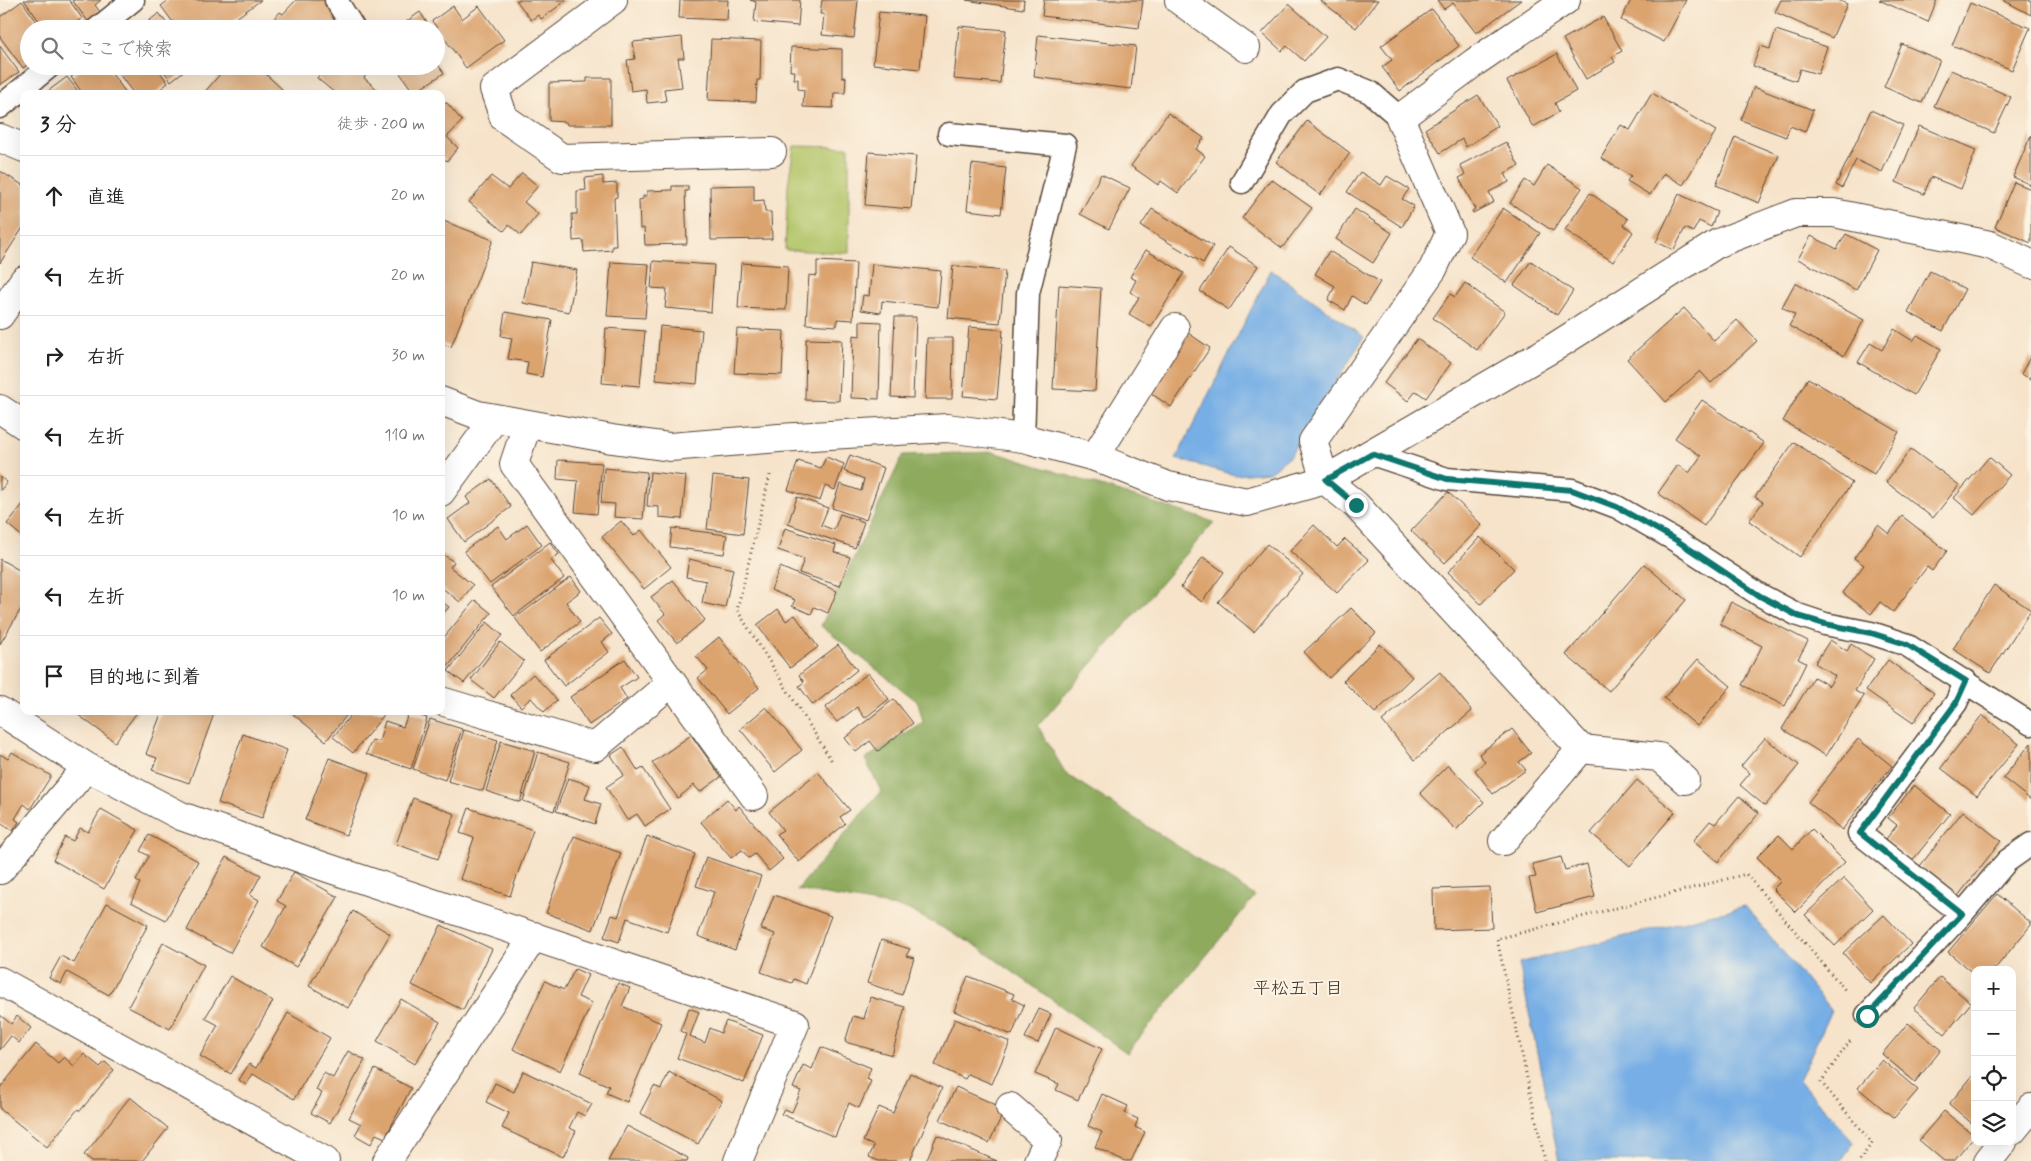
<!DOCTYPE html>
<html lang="ja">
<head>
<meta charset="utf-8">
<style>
  body { margin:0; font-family:Mynerve,"Klee One",sans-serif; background:#f2f2f2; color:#222 }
  .controls { position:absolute; right:15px; bottom:15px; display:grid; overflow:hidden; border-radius:10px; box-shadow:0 5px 20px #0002 }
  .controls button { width:45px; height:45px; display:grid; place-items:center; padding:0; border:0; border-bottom:1px solid #e0e0e0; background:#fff; color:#222; font:25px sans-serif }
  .stop { position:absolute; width:15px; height:15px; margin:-11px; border:4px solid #0f766e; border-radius:50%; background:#fff }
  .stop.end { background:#0f766e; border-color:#fff; box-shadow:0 1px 5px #0008 }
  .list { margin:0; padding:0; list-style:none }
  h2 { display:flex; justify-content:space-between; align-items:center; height:65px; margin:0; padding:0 20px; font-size:21px }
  h2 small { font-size:16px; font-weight:400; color:#767676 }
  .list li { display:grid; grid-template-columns:32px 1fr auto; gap:15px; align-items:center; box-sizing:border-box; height:80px; padding:0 20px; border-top:1px solid #e0e0e0 }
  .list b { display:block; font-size:19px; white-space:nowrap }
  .list em { font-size:16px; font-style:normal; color:#767676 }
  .icon { flex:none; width:28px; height:28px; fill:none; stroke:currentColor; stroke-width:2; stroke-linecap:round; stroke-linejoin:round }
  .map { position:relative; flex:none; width:2031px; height:1161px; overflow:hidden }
  .search { position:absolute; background:#fff; box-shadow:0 5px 20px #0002; left:20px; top:20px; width:425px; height:55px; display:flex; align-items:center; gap:12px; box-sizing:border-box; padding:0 18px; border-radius:28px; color:#767676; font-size:19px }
  .panel { position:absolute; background:#fff; box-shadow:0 5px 20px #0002; left:20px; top:90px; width:425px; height:625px; border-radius:10px }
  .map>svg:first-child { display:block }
  .green { fill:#b2c569; stroke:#767844 }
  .forest { fill:#8daa5d; stroke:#646a3e }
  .water { fill:#76aee5; stroke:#586c82 }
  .building { fill:#dba36e }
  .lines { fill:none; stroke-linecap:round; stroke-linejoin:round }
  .lane-casing { stroke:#574638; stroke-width:25 }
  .street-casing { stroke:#574638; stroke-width:30 }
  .path { stroke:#574638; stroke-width:3; stroke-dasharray:1 4; stroke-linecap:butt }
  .lane { stroke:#fff; stroke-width:22 }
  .street { stroke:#fff; stroke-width:28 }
  .route { stroke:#0f766e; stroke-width:6 }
  .labels { text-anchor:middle; stroke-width:4; stroke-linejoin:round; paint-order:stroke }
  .neighbourhood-label { font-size:18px; fill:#3b2a1e; stroke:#fcf5e5 }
</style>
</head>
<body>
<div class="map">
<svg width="2031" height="1161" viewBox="0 0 2031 1161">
  <rect width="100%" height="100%" fill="#fcf5e5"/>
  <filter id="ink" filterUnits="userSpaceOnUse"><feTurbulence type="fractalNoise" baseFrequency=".02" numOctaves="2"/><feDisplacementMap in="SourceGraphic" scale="10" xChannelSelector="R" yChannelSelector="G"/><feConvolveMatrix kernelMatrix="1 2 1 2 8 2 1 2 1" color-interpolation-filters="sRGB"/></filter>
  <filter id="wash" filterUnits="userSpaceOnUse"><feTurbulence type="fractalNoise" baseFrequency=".0096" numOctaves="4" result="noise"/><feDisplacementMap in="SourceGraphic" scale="20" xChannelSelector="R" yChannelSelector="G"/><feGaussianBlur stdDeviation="1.12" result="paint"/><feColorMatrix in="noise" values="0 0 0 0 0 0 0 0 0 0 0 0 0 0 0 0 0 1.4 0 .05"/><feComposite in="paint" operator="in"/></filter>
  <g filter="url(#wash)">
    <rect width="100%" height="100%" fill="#f6e3ca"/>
    <path class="green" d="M794,146L849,147V253L785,250L788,185Z"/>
    <path class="forest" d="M994,452L1214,522L1038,726L1066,774L1255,896L1127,1053L975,945L907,909L797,890L881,791L865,759L923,722L918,702L821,626L903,455Z"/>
    <path class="water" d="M1271,270L1364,337L1290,456L1269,472L1235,475L1176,459Z
      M1745,906L1831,1010L1799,1081L1854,1142L1841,1161H1559L1519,963Z"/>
    <g id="blocks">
      <path class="building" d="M24,0H69L82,18L67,29H45Z
        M72,0H101L95,5L102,15L90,24Z
        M169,0H261L221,29H178L161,6Z
        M296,0H325L345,29H265L280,12L283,14Z
        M516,0H567L541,19L538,15L531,20Z
        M680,0H728L727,20L679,18Z
        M750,0H800L798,26L754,22L756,2Z
        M822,0H858L854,38L822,35L824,14H820Z
        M966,0H1024L1023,9Z
        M1044,0H1143L1139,28L1042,16Z
        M1320,0H1378L1356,28Z
        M1437,0H1521L1476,33L1453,3L1444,9Z
        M1631,0H1686L1664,42L1621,20Z
        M1781,0H1838L1847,4L1832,38L1775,12Z
        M1879,0H1937L1928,22Z
        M2003,0H2031V15Z
        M22,1L42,29H29V64L23,68L0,37V17Z
        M1970,3L2030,28L2012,70L1952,45Z
        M1289,4L1326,37L1304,61L1287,46L1282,51L1262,33Z
        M453,6L462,19L479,6L504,40L466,68L432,21Z
        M1432,9L1459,46L1400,91L1382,67L1392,60L1381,46Z
        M420,12L431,29H396Z
        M879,12L925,16L920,69L873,64Z
        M159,13L171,29H141L140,28Z
        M1603,17L1622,51L1612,57L1615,62L1586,79L1563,39Z
        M959,26L1006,30L1000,83L954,79Z
        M1776,30L1827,47L1818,74L1800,69L1796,81L1753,66L1760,46L1770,49Z
        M1038,35L1136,46L1131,89L1034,77Z
        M682,37L684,58H678L682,87L664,89L666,101L647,103L646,89L631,91L627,60L635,59L633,42Z
        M711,39L761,41L760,80H757L756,102L708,100Z
        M1902,44L1940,60L1922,103L1884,87Z
        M0,46L19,72L0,85Z
        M791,47L842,49V78L846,77L845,93H834L833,108L803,107L804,90L798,89V79H794L795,71H790Z
        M1557,54L1576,91L1555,103L1559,112L1533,127L1507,81Z
        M436,62L444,73L414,93L395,66H436Z
        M85,66H106L127,94H83L71,77Z
        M113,66H156L168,83L154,94H134Z
        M160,66H190L171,81Z
        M227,66H257L283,90L280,94H203Z
        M326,66H367L370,69L364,78L378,90L375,94H336L317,78Z
        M1951,70L2011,97L1994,133L1934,106Z
        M67,77L80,94H44Z
        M587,78H611V125H567L566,122L549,121V83L587,82Z
        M1754,87L1813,110L1805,132L1790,126L1786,137L1741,120Z
        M1652,93L1716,131L1683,185L1664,173L1650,195L1627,181L1631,176L1601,158L1621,125L1630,130Z
        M1478,95L1498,126L1466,147L1462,139L1440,153L1425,129Z
        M441,103H447L462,121L447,137L458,148L447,161L441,156Z
        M1871,110L1903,125L1882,172L1856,160L1842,188L1836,185Z
        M1168,113L1204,138L1196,149L1205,156L1178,193L1161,181L1158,185L1131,166Z
        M1307,121L1350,153L1320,195L1276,162Z
        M1919,126L1976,150L1961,189L1931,177L1924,194L1896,182Z
        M2031,135V185L2013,177Z
        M1735,137L1779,155L1759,203L1716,185Z
        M1506,142L1519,166L1505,173L1509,182L1489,192L1494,202L1473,213L1472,211L1475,209L1459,178L1465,175L1460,165Z
        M869,152L916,156L911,209L865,205Z
        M972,164L1006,168L1001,214L967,210Z
        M1547,165L1582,188L1553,231L1510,203L1525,180L1534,186Z
        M0,171L24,186V226L0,263Z
        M1360,172L1381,185L1387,176L1409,189L1402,199L1414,206L1402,227L1347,192Z
        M522,173L538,186L524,202L538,214L521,235L509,225L504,231L469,202L491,176L508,189Z
        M1101,174L1130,188L1109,229L1080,214Z
        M603,176V184L617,183V197L614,198L616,246H612V250L584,252L583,240L573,241L572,214H577V191L586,190L585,178Z
        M1271,179L1312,208L1282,248L1242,218Z
        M2014,182L2031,189V243L1995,227Z
        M754,185V201L764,200L765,212H771L772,239L711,240L710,186Z
        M672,186H688V191H685L687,244L645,245L644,228L640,229L639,200L643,199V196H647V191L672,190Z
        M1590,193L1628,219L1624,225L1633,232L1613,262L1565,230Z
        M1679,194L1717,212L1711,227L1699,221L1693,232L1685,228L1674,250L1656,242Z
        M1503,208L1540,233L1507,283L1470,257Z
        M1152,209L1213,246L1203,263L1141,226Z
        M1355,209L1392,233L1373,263L1336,239Z
        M441,220L493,240L451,347L441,343Z
        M1846,234L1877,250L1856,290L1798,259L1811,236L1837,249Z
        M1229,247L1258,266L1229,310L1200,291Z
        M1146,250L1184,273L1151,327L1129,314L1139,297L1130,292L1136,280L1130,277Z
        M1329,251L1380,282L1366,305L1352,296L1345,310L1328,300L1335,286L1315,274Z
        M653,261L714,265L711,312L665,308L667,289L651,288Z
        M817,261L856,263L853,320L837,319V326L806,324L809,275L817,276Z
        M1531,261L1573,291L1557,315L1514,285Z
        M531,262L577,270L569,312L523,303Z
        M611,262L649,264L645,318L607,316Z
        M741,263L788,266L786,310L738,308Z
        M872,264L941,271L938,307L882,301L881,313L861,310L863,295L869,296Z
        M953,266L1005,271L1000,323L948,318Z
        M1930,271L1965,289L1943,331L1908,312Z
        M1465,283L1505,312L1477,350L1433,318L1450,294L1455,297Z
        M1795,283L1864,320L1844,356L1789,326L1795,315L1782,307Z
        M1059,285L1101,288L1095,391L1053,389Z
        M1684,308L1714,341L1737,320L1757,341L1711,383L1700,371L1666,402L1627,359Z
        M505,312L552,320L542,377L526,374L528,362L508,359L512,338L501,336Z
        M895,317H916L913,398L891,397Z
        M860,321L881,322L879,399L851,398L853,335L860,336Z
        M660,326L702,330L697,384L656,380Z
        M969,327L1003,330L997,399L963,396Z
        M606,328L645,331L640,386L602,383Z
        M737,329L784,331L782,375L734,373Z
        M1894,329L1913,341L1917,335L1941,349L1914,395L1858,362L1870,343L1882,350Z
        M1188,333L1210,348L1171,407L1149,392Z
        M927,338H953L952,399H925Z
        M806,339L842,340L839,401L805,400Z
        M1417,339L1451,363L1426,398L1416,391L1408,401L1384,383Z
        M2031,355V379L2021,374Z
        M1808,378L1899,432L1874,474L1783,421Z
        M1702,400L1764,443L1704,526L1658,493L1678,465L1689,473L1701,456L1675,438Z
        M1794,442L1852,483L1800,557L1749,521L1763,502L1755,497Z
        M1911,449L1959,485L1933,518L1886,482Z
        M850,455L884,468L866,520L832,508L840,484L861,491L864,479L844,471Z
        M826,457L844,464L835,490L825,486L820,501L788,490L798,461L821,468Z
        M1989,457L2010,475L1974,515L1954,498Z
        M558,460L602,463L597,514L575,512L578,481L557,479Z
        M604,468L647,472L643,519L614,517L615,504L601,503Z
        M650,472L686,476L682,519L659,517V507L647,506Z
        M713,476L749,480L743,534L707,529Z
        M0,477L7,482L0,491Z
        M491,479L511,507L464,542L448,519L470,503L466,497Z
        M1448,492L1482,525L1445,563L1411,531Z
        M797,497L828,508L821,525L834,530L840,514L864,522L855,548L788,524Z
        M24,503V538L7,524Z
        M1902,516L1947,551L1932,571L1927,567L1893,612L1880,602L1871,614L1843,593L1864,565L1854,558L1878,525L1889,534Z
        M621,521L634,536L641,530L671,567L644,589L602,537Z
        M527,524L542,545L490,584L464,551L498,526L507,539Z
        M1314,525L1337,547L1345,539L1369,560L1337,593L1290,551Z
        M672,528L727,535L724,554L670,547Z
        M785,528L836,545L834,552L850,557L840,586L799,573L804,559L778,550Z
        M1480,537L1514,569L1481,604L1448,572Z
        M550,542L559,554L551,560L564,578L514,616L491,587Z
        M1267,544L1303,574L1254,632L1218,602Z
        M441,553L454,562L450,567L473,585L460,602L441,587Z
        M1203,557L1224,572L1202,602L1181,587Z
        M0,559L24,573V604L0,644Z
        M689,559L733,569L725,608L702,603L706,581L686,577Z
        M1644,564L1686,600L1609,691L1566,655Z
        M780,567L837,591L828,613L814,607L811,614L792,606L795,600L771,590Z
        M571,577L581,591L566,602L580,622L540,652L515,618Z
        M673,580L705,620L677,643L658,620L665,614L651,597Z
        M1994,585L2031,610L1990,673L1953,649Z
        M475,600L491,613L441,675V641Z
        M441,601L449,607L441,616Z
        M1731,602L1808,641L1798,659L1806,663L1785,706L1742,685L1762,646L1720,624Z
        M1351,608L1376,633L1329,678L1304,652Z
        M778,609L786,621L795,615L818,647L790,668L757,625Z
        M599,618L612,634L602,642L609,652L564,686L544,660Z
        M487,622L502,635L464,683L448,671Z
        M719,637L759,688L727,714L698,678L708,670L696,656Z
        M1830,640L1847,651L1851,644L1874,659L1855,691L1864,696L1826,756L1782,729L1814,677L1829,686L1835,676L1815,663Z
        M500,642L524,661L494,698L471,680Z
        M1380,644L1412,677L1375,713L1343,681Z
        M838,645L857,670L813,705L799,686L804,682L799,675Z
        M625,659L637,677L620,688L627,699L589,725L570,697Z
        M1698,659L1731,686L1697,726L1664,698Z
        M1888,660L1934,693L1913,723L1866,690Z
        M1440,672L1472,711L1415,760L1382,721Z
        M868,673L889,699L865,718L857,707L837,722L825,708Z
        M533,674L557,700L544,712L531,698L521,707L510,695Z
        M894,699L913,723L878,751L870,741L856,752L845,738Z
        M766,707L802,750L775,772L740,729Z
        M73,711H138L115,742Z
        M162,711H215L189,783L152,770L157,758L146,754Z
        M296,711H350L326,741L293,714Z
        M354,711H387L353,753L333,737Z
        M409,712L427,718L411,769L366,754L372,740L379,742L385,721L403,727Z
        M1982,715L2019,744L1977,796L1941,768Z
        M430,719L462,729L445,780L413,769Z
        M1512,729L1531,753L1519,762L1526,770L1493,794L1475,770L1485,762L1479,754Z
        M464,730L498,740L483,791L448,781Z
        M243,734L287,750L262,818L218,803Z
        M691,735L721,777L700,792L694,785L678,798L652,763Z
        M1765,738L1799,765L1765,806L1740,785L1750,773L1741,766Z
        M1858,739L1892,766L1842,830L1808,802Z
        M501,741L535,751L520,802L486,791Z
        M2031,743V800L2003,778Z
        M623,747L638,771L643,768L670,809L645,826L637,814L627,820L606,787L624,775L611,755Z
        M12,752L51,776L30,809L24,804L15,819L19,822L13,831L0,823V754L8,759Z
        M538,752L570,762L554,811L523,801Z
        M329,758L370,773L346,835L305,820Z
        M1448,765L1484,802L1456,830L1420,793Z
        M818,772L850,810L840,817L845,824L799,862L776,834L783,830L769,812Z
        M568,778L590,785L585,799L601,804L595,824L556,811Z
        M1637,780L1675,812L1630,866L1591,833Z
        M1914,785L1950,814L1912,861L1886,839L1897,825L1888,818Z
        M1739,796L1759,813L1718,862L1693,841L1710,821L1715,824Z
        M413,798L455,814L438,859L396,844Z
        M727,799L736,810L739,806L783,859L769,871L755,854L749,858L742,850L731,858L701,822Z
        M469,808L533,830L510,896L460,879L474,838L460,833Z
        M101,809L138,830L104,889L53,860L65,837L73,841L80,828L88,832Z
        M1963,811L2001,841L1958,896L1920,866Z
        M1812,829L1845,862L1796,912L1773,889L1781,881L1757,857L1779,835L1793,849Z
        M149,835L198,861L166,920L131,902L140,883L136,881L149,856L140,851Z
        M574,836L621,853L593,930L546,913Z
        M647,836L695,854L667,932L627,918L619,942L604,937L612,915L618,917Z
        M226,857L261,875L250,895L259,900L230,953L187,930Z
        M706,857L761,876L735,950L698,936L714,892L696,886Z
        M1561,857L1565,870L1587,864L1595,897L1537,912L1529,878L1536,877L1532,864Z
        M294,872L338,897L296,967L263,947L286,906L277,901Z
        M1844,878L1873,909L1835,946L1805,915Z
        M1490,887L1492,928L1434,930L1433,889Z
        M1997,894L2031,923V925L1994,970H1975V975L1948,952Z
        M774,895L831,916L806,984L794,979L792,983L761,972L775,934L761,929Z
        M107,903L148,925L109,995L67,972L61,984L49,978L61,956L74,963Z
        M353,911L390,934L348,1008L309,986Z
        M1884,915L1911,944L1870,983L1843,953Z
        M441,925L492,949L463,1010L412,985Z
        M881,940L910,949L906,956L914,958L902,995L867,983Z
        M163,943L204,965L170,1029L128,1007Z
        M575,969L588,975L578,997L592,1003L560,1071L513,1049L545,981L564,990Z
        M230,976L273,1001L231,1074L200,1056L218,1025L205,1018Z
        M968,976L1014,994L1012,999L1024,1005L1012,1035L954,1011Z
        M1940,977L1971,1003L1945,1034L1914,1008Z
        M618,983L630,988L622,1006L661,1023L627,1102L606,1093L609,1086L580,1073Z
        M870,997L905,1007L892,1055L845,1042L853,1016L864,1019Z
        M401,999L440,1022L415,1064L377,1041Z
        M689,1008L699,1012L690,1036L705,1043L710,1028L721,1033L726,1021L763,1035L744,1083L677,1058L686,1034L680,1031Z
        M1039,1009L1051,1014L1038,1043L1025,1038Z
        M288,1013L330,1038L294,1099L253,1074L246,1085L239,1080L249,1064L256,1068Z
        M0,1015L11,1024L17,1016L31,1028L19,1043L11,1036L0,1050Z
        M955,1019L1010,1042L992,1084L968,1074L965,1079L935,1065Z
        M1908,1023L1941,1050L1915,1082L1882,1054Z
        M1056,1027L1102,1049L1078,1100L1056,1090L1059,1084L1035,1074Z
        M36,1044L58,1063L64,1057L74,1066L84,1054L100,1067L105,1062L114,1070L80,1111L78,1109L47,1147L0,1109V1088Z
        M821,1047L871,1068L866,1079L871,1081L859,1108L849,1103L835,1137L781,1114L784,1109L792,1112L801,1091L793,1088L803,1065L812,1069Z
        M348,1051L365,1060L330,1123L311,1113L322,1093L316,1090L324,1073L333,1078Z
        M1882,1060L1918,1090L1894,1118L1858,1088Z
        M375,1069L411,1088L385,1138L376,1134L371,1144L355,1135L361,1124L349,1118Z
        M523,1071L592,1104L585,1116L577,1112L569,1128L576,1131L563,1157L502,1128L509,1113L486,1102L495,1083L514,1092Z
        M669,1072L722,1101L698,1144L640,1113L654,1086L661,1089Z
        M910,1073L942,1088L910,1161H879L869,1157L874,1146L863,1141L879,1107L893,1113Z
        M1975,1073V1126L1949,1104Z
        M956,1087L1005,1109L989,1143L940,1120Z
        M1102,1094L1128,1106L1125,1113L1138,1119L1135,1127L1145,1132L1131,1161H1125L1095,1147L1102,1132L1088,1126Z
        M130,1097L168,1128L142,1161H92L84,1155Z
        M1944,1111L1975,1136L1954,1161H1944L1919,1140Z
        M627,1126L688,1158L687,1161H608Z
        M937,1135L997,1161H926Z"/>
    </g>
  </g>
  <g filter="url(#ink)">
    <use href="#blocks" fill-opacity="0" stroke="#574638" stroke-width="1"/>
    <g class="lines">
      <defs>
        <path id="lane" d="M336,0L354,29
          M97,29L133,0
          M0,107L50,66
          M949,134L1065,145L1028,293L1023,438
          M1242,182L1282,114L1305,91L1338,79L1370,92L1400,118
          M1372,454L1447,479L1572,490L1617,507L1675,540L1760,595L1798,615L1825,624L1871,633L1905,644L2031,724
          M1962,914L1859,833L1956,703L1966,681
          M1867,1015L1962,914L2007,861L2031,844"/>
        <path id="street" d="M613,0L494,89L504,118L562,158L772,152
          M1179,0L1246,48
          M1566,0L1475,62L1400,118L1450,233L1433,269L1313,441L1325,480L1356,505L1581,749L1659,757L1685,780
          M0,138L24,148
          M0,315L24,280
          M441,401L478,415L612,439L670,447L779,438L947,428L1023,438L1095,457L1168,486L1247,502L1325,480L1556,346L1718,243L1796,213H1834L1990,245L2031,264
          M0,409L24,425
          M527,425L514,464L754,796
          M1095,457L1175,328
          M441,492L495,418
          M441,701L595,747L672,682
          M0,711L87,767L181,816L325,867L795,1024L738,1161
          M1503,841L1581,749
          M0,870L87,767
          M0,981L325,1161
          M1010,1107L1048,1140L1038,1161
          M2012,1131L2031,1108
          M387,1161L534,936
          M1988,1161L2003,1142"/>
      </defs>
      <use href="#lane" class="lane-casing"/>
      <use href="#street" class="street-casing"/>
      <path class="path" d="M770,475L737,610L832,761
        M1850,1041L1821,1082L1872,1143L1859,1161
        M1545,1161L1497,939L1746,874L1846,991"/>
      <use href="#lane" class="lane"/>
      <use href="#street" class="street"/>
    </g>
  </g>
  <g class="lines" filter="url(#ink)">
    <path class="route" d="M1356,505L1326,480L1372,454L1447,479L1572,490L1617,507L1676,540L1760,596L1798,616L1825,624L1871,633L1906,644L1966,681L1956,703L1860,833L1962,914L1867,1016"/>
  </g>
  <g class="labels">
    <g class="neighbourhood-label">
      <text x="1298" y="994">平松五丁目</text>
    </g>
  </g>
</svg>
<div class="controls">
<button>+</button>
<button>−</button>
<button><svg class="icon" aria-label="locate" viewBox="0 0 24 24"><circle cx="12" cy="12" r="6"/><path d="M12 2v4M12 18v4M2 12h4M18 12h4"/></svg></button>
<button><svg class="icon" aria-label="layers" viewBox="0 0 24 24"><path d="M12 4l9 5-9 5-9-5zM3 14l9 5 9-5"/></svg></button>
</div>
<div class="stop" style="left:1867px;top:1016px"></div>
<div class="stop end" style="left:1356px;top:505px"></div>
<div class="search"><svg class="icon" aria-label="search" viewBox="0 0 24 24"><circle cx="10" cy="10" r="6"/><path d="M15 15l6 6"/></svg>ここで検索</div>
<section class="panel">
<h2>3 分<small>徒歩 · 200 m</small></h2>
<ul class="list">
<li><svg class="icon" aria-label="ahead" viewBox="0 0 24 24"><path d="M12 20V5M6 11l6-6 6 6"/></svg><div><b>直進</b></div><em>20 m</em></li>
<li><svg class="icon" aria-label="left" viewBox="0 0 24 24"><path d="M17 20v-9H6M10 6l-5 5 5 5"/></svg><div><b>左折</b></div><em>20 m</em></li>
<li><svg class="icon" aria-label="right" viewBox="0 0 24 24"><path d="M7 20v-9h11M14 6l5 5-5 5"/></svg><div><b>右折</b></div><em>30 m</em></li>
<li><svg class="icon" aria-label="left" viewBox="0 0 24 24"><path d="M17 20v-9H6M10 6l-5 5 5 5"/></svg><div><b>左折</b></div><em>110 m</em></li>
<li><svg class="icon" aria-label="left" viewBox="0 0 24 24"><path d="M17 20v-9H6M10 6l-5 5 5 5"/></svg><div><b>左折</b></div><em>10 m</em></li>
<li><svg class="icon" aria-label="left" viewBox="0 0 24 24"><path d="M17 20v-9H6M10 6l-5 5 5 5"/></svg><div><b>左折</b></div><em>10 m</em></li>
<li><svg class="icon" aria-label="arrive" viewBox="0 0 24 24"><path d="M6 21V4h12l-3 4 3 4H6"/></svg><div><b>目的地に到着</b></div></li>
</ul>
</section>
</div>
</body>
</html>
